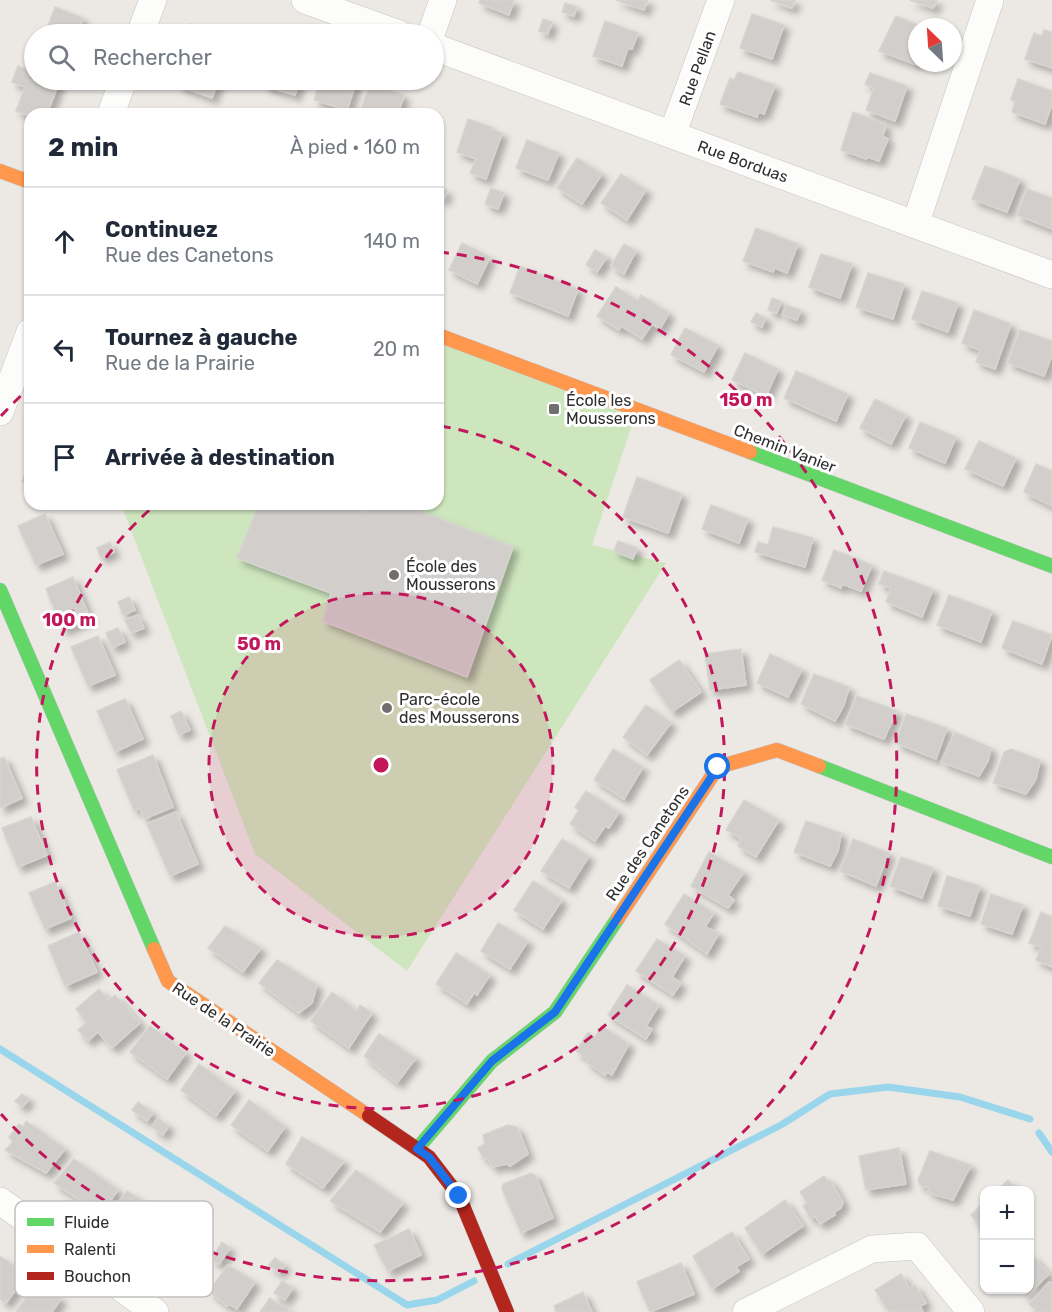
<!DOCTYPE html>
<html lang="fr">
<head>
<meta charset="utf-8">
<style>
  body { margin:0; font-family:Rubik,sans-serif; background:#f2f2f3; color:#1f2937 }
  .controls { position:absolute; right:18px; bottom:18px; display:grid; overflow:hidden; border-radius:12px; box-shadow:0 2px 4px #0004 }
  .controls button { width:54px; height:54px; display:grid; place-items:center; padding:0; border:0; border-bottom:2px solid #e0e1e3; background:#fff; color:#1f2937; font:30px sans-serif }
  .compass { position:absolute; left:908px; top:18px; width:54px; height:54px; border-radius:50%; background:#fff; box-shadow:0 2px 4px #0004; rotate:335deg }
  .stop { position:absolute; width:18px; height:18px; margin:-14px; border:4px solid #1a73e8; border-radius:50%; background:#fff }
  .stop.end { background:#1a73e8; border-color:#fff; box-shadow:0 2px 6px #0008 }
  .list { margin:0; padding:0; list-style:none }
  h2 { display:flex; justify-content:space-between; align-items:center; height:78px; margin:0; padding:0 24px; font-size:26px }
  h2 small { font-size:20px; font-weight:400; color:#747a83 }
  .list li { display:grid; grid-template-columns:39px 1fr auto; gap:18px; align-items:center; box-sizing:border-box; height:108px; padding:0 24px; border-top:2px solid #e0e1e3 }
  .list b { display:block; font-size:22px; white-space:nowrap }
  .list p { margin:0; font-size:20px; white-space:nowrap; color:#747a83 }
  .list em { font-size:20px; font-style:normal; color:#747a83 }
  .icon { flex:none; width:33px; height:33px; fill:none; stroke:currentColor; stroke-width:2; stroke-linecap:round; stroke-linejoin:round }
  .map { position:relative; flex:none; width:1052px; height:1312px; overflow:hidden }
  .search { position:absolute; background:#fff; box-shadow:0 2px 4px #0004; left:24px; top:24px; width:420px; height:66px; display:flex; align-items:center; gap:15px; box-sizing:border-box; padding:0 21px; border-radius:33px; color:#747a83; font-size:22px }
  .panel { position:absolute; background:#fff; box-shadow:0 2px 4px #0004; left:24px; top:108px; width:420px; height:402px; border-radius:18px }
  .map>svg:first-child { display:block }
  .green { fill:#cee6be }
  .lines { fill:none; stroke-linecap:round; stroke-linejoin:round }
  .stream { stroke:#99d6ec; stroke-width:7 }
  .building { fill:#d1cecb; stroke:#d7d4d0; stroke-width:1.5; filter:url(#shadow) }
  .street-casing { stroke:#c5c4c5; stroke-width:28 }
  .fast-casing { stroke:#c5c4c5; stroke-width:15 }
  .slow-casing { stroke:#c5c4c5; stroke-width:15 }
  .jam-casing { stroke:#c5c4c5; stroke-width:15 }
  .street { stroke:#fcfcfb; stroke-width:27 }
  .fast { stroke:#63d668; stroke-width:14 }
  .slow { stroke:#ff974d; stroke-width:14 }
  .jam { stroke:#b3261e; stroke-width:14 }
  .route { stroke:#1a73e8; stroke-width:8 }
  .ring { fill:none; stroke:#c2185b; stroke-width:3; stroke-dasharray:10 8 }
  .poi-dot { fill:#706f6e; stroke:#fff; stroke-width:2 }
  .labels { text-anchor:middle; stroke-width:6; stroke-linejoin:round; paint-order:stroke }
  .street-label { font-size:16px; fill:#2e2e2e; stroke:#fff }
  .poi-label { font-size:16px; fill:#2e2e2e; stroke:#fff; text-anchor:start }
  .key { fill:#fff; stroke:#c0c0c0; stroke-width:1.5 }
  .key-label { font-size:16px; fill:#2e2e2e }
  .centre { fill:#c2185b; stroke:#fff; stroke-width:3 }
  .ring-label { font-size:18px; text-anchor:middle; font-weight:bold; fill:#c2185b; stroke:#fff; stroke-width:6; stroke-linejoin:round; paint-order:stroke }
</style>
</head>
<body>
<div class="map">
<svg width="1052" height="1312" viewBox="0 0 1052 1312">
  <defs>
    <filter id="shadow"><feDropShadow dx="5.5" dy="5.5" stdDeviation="3" flood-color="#0004"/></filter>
  </defs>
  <rect width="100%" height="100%" fill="#ece8e4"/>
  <path class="green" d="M438,335L637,410L592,545L666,563L407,971L255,854L121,504H438Z"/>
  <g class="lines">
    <path class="stream" d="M0,1049L407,1305L437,1300L474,1281
      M1039,1133L1052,1152
      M508,1264L781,1125L830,1094L888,1087L960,1097L1030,1119"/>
  </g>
  <path class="building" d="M480,0H514L509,15L479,3Z
    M616,0H648L644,10Z
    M770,0H795L792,8Z
    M910,0H937L933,8Z
    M565,3L577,7L574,16L562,12Z
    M55,7L83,18L77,34H45Z
    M752,14L784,25L772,59L740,48Z
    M896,16L923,27H917V65L879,51Z
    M543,19L552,22L548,34L539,31Z
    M605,21L638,33L632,49L628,48L622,66L593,56Z
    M191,24L219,34H187Z
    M1044,30L1052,32V68L1025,59L1034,33L1042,36Z
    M33,54L34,80H60L47,114H30V116L16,111L25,87L12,82L18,66L27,70Z
    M738,72L775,85L764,114L759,112L757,117L720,104L730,78L734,80Z
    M870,73L907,86L895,121L866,110L874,88L865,84Z
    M1018,79L1052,91V104L1045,124L1012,112L1015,102L1011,99Z
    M180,80H221L220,82L218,81L212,98L177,85Z
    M265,80H300L295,95L264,86Z
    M320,80H357L347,110L314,100Z
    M370,84L404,95L398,114L360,112Z
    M853,112L886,125L883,136L888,139L879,161L868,157L866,159L841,150Z
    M468,119L491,127L490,129L502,133L486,179L470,173L476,159L457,152Z
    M527,140L559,153L548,180L516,168Z
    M577,158L602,174L582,204L557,188Z
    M985,166L1020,179L1007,212L972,199Z
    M621,174L646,190L627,220L601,203Z
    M438,188L447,190L444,200L438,198Z
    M491,188L504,193L498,209L485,204Z
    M1027,189L1052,198V229L1017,215Z
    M756,228L798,244L787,273L775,268L773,272L743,261Z
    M462,243L490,257L477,284L449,270Z
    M624,244L636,251L624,274L611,266Z
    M595,250L607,257L597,272L586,265Z
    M821,254L852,264L840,298L809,287Z
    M520,266L578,289L568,316L510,293Z
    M868,273L904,284L893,319L856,307Z
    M616,287L638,301L641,295L669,313L660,329L652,324L642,339L621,326L619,330L597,316Z
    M922,291L958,303L948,332L912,319Z
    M772,298L781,301L777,313L768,310Z
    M786,305L801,310L797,320L782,315Z
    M974,310L1011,324L995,369L976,362L980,350L962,343Z
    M756,313L766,318L762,327L751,322Z
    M685,328L718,345L704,372L671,355Z
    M1020,330L1052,341V355L1044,376L1008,363Z
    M745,353L778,369L766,396L732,380Z
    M796,371L848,394L836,421L784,398Z
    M875,399L906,415L891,444L860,428Z
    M920,422L956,437L945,463L909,448Z
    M979,441L1016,458L1003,486L965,469Z
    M30,459V485L22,482Z
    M1036,464L1052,471V506L1024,492Z
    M637,477L682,494L668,533L623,517Z
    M259,504H345L367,512L372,504H402L513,547L467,677L323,621L331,593L237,558Z
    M711,505L748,519L739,543L702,529Z
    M45,514L63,554L36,565L18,526Z
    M773,527L813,538L805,567L755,552L758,542L768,545Z
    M618,541L637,548L633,559L614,551Z
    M110,542L114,552L101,558L97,548Z
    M834,550L872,565L861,591L842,584L841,588L822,580Z
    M884,571L933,589L922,617L886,602L891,588L879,584Z
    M73,577L90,618L63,630L46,589Z
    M949,595L992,611L981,642L937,625Z
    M129,597L135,610L123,615L118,602Z
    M138,615L144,628L131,633L125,620Z
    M1013,621L1052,635L1042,664L1002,648Z
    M118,628L125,642L112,648L106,633Z
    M98,636L115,675L88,686L71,647Z
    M741,649L746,685L710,690L705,654Z
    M770,654L802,669L788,697L757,683Z
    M679,660L701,692L672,712L650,680Z
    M814,674L849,687L844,705L835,721L801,704Z
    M857,696L897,711L884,739L845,724Z
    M125,699L143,739L115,752L97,711Z
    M646,705L671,723L647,755L623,737Z
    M181,711L190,730L179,735L171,716Z
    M906,714L947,728L936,759L896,743Z
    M955,732L991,748L988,761L979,776L941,762Z
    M613,749L643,767L624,799L594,780Z
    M1011,749L1040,760L1036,779L1026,794L993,783L1004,752Z
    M153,755L173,807L144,819L140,808L134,810L117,770Z
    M4,757L22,798L0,808V759Z
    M586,791L619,812L609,828L605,826L595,841L570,824L579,810L575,807Z
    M744,800L779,820L756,857L738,846L742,839L726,830Z
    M176,812L198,864L170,876L147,824Z
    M31,817L47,855L18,867L2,828Z
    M806,821L841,833L838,851L830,866L794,852Z
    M562,839L589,856L569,888L541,871Z
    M853,839L889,853L876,886L840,871Z
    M709,852L744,872L728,895L734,900L728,908L691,886Z
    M901,857L933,868L922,898L890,886Z
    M947,876L980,886L970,916L938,906Z
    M533,881L562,900L543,929L514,910Z
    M55,882L71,918L45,929L29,893Z
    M684,894L714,913L705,927L719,933L707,954L665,924Z
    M991,894L1023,905L1012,934L981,924Z
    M1041,912L1052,917V967L1036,960L1041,947L1029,943Z
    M498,923L528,941L510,969L481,951Z
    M225,926L261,948L243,972L208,948Z
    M79,932L97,972L65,986L48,946Z
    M657,939L685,956L672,977L681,983L673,995L636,971Z
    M456,953L490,975L477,995L474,993L467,1004L436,984Z
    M277,960L317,985L312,1003L299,1013L259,983Z
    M627,985L659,1005L646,1026L652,1029L646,1039L608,1015Z
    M99,989L109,1000L115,995L140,1023L112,1048L98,1032L88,1041L78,1030L87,1022L76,1009Z
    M332,992L357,1011L360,1005L372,1013L349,1048L311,1021Z
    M150,1026L186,1053L167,1079L130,1052Z
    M602,1026L629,1044L612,1075L607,1072L605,1075L586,1062L588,1059L576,1051L588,1032L595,1037Z
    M379,1034L416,1058L397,1083L364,1056Z
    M199,1064L235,1091L216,1116L181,1090Z
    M22,1094L29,1099L22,1107L15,1101Z
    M249,1100L285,1127L268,1151L231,1125Z
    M138,1102L153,1113L147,1121L132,1110Z
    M158,1118L169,1126L163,1135L152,1127Z
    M26,1121L65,1149L46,1173L5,1150L13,1142L9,1137L19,1124L23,1127Z
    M508,1125L517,1127L528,1154L510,1166L507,1164L492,1167L488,1158L484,1159L478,1148L485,1144L483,1135Z
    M302,1137L344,1161L323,1188L286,1164Z
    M899,1148L906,1184L866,1190L859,1156Z
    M930,1151L971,1165L953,1200L936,1195L928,1191L930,1188L920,1185L918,1180Z
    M74,1159L118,1190L101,1214L54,1183Z
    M356,1170L403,1203L380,1232L330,1201Z
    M531,1173L535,1175L553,1218L521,1233L502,1189L503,1184Z
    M824,1176L828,1181L830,1180L843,1202L841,1208L834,1212L835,1215L820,1224L815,1216L811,1219L803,1206L807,1203L800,1192Z
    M1008,1180L1018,1190H997Z
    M127,1191L154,1208L147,1222L132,1238L104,1221Z
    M785,1200L803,1226L762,1254L745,1228Z
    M984,1202V1237L980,1232L983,1230L971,1215Z
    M409,1229L421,1255L388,1271L374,1245Z
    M732,1232L749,1259L736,1267L739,1271L712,1289L693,1256Z
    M222,1242L230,1248L219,1264L211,1259Z
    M1030,1253L1049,1274L1027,1296L1020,1290H1030Z
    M0,1256L27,1275L6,1303L0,1299Z
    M275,1258L285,1265L279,1273L269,1265Z
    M681,1263L694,1294L650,1312L637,1282Z
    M228,1265L255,1282L237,1309L229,1304L227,1306L209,1291Z
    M901,1274L910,1289L915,1285L926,1303L920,1306L923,1312H889L875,1290Z
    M282,1281L293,1288L285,1300L274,1293Z
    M37,1282L61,1299L52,1312H16Z
    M1049,1282L1052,1283V1312H1038L1029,1304Z
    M583,1292L592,1312H556L554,1306Z
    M270,1298L290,1312H260Z"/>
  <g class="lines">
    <defs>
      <path id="street" d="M305,0L399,34
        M140,34L153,0
        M431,34L443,0
        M434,47L1052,275
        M111,114L123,80
        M672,135L721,0
        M915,225L990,0
        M0,412L30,332
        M0,1201L155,1312
        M746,1312L872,1249L917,1246L971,1312"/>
      <path id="fast" d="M750,452L1052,566
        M0,590L154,949
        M819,766L1052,857
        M417,1149L492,1061L555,1012L618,918"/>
      <path id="slow" d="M0,171L30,182
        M438,335L750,452
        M618,918L718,767L777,750L819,766
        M154,949L168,981L369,1116"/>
      <path id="jam" d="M369,1116L429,1157L459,1196L507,1312"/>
    </defs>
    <use href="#street" class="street-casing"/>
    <use href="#fast" class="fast-casing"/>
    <use href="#slow" class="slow-casing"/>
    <use href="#jam" class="jam-casing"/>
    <use href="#street" class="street"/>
    <use href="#fast" class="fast"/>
    <use href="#slow" class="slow"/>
    <use href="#jam" class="jam"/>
  </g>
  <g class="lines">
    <path class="route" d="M459,1196L429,1157L417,1149L492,1061L555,1012L718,767"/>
  </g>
  <circle cx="381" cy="765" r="172" fill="#c2185b" fill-opacity=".12"/>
  <g class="ring">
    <circle cx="381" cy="765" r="172"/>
    <path d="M441 426A344 344 0 1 1 155 505"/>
    <path d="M1 416A516 516 0 0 1 29 388M439 252A516 516 0 1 1 1 1114"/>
  </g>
  <g class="poi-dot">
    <rect x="548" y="403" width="12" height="12" rx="3"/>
    <circle cx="394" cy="575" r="6"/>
    <circle cx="387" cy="708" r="6"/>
  </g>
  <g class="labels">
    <g class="street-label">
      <text transform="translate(697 68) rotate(-70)" y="6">Rue Pellan</text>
      <text transform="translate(743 161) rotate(20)" y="6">Rue Borduas</text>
      <text transform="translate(785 448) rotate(21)" y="6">Chemin Vanier</text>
      <text transform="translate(647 843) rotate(-56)" y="6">Rue des Canetons</text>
      <text transform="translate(224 1019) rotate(34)" y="6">Rue de la Prairie</text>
    </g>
    <g class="poi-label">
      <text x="566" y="406">École les<tspan x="566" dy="18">Mousserons</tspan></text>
      <text x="406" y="572">École des<tspan x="406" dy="18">Mousserons</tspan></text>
      <text x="399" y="705">Parc-école<tspan x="399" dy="18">des Mousserons</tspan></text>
    </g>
  </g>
  <rect x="15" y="1201" width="198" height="96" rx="9" class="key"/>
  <rect x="27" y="1218" width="27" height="8" fill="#63d668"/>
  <rect x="27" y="1245" width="27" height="8" fill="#ff974d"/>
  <rect x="27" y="1272" width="27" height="8" fill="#b3261e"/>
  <g class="key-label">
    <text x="64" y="1228">Fluide</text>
    <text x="64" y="1255">Ralenti</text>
    <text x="64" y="1282">Bouchon</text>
  </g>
  <circle cx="381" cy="765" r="9" class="centre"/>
  <g class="ring-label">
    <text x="746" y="406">150 m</text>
    <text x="69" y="626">100 m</text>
    <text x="259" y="650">50 m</text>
  </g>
</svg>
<div class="controls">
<button>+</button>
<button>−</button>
</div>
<svg class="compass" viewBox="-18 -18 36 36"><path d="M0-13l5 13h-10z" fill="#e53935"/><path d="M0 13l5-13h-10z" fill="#747a83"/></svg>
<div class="stop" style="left:718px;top:767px"></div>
<div class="stop end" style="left:459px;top:1196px"></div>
<div class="search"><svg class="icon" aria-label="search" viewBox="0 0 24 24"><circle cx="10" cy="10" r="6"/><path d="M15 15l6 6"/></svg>Rechercher</div>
<section class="panel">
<h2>2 min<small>À pied · 160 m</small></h2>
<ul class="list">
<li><svg class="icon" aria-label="ahead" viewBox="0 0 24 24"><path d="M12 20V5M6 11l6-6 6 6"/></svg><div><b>Continuez</b><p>Rue des Canetons</p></div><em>140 m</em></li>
<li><svg class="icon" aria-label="left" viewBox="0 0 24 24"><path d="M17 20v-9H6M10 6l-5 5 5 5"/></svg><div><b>Tournez à gauche</b><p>Rue de la Prairie</p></div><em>20 m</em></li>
<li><svg class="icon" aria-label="arrive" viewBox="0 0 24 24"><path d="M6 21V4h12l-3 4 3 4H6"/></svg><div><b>Arrivée à destination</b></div></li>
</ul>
</section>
</div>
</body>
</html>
